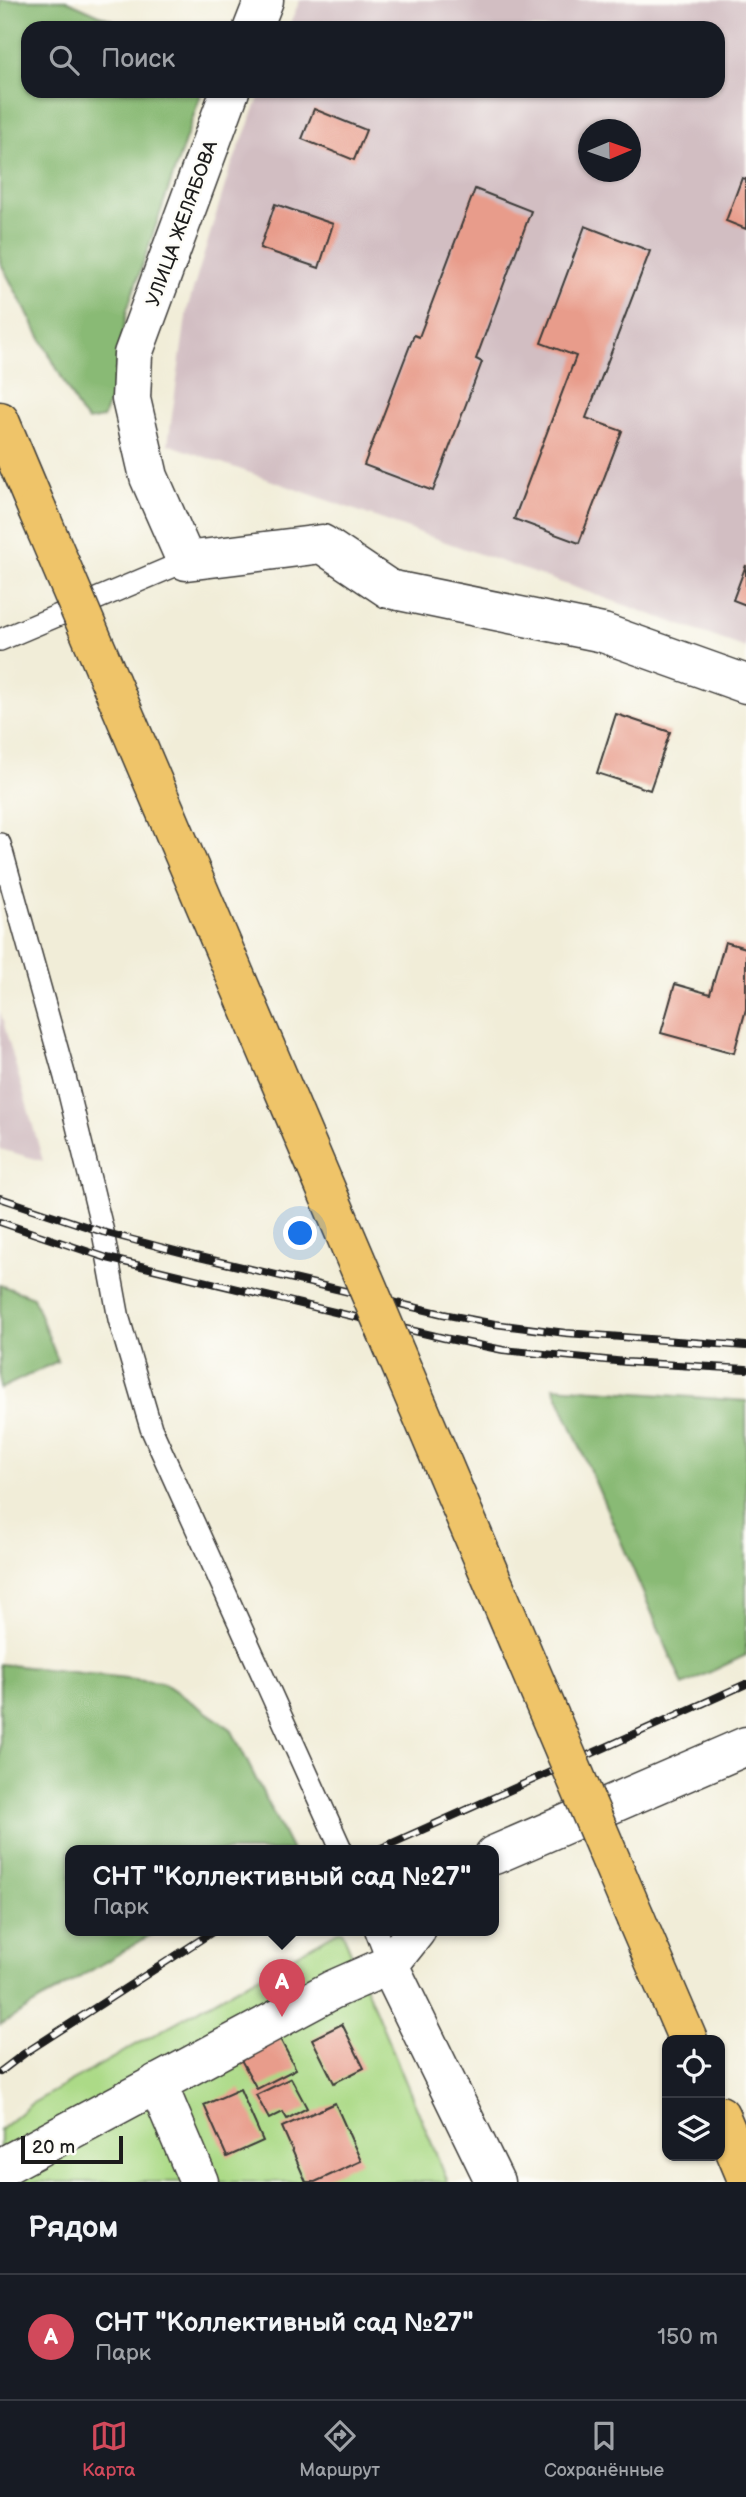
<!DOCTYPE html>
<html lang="ru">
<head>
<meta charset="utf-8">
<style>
  body { margin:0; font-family:"Balsamiq Sans",sans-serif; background:#20242c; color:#f1f3f6 }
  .controls { position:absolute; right:21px; bottom:21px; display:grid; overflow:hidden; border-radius:14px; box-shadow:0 2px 5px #0004 }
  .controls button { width:63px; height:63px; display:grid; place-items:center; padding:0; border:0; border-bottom:2px solid #363941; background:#171b24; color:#f1f3f6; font:35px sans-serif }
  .compass { position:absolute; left:578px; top:119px; width:63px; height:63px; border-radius:50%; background:#171b24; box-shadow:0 2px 5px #0004; rotate:88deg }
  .scale { position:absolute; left:21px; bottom:18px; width:102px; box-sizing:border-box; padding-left:7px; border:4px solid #1c1c1c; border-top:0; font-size:19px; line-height:24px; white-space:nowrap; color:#1c1c1c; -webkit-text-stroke:5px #fdfcf7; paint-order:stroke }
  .you { position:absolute; left:301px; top:1234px; width:24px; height:24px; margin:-18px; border:5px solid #fff; border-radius:50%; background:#1a73e8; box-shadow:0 0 0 10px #1a73e833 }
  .badge { display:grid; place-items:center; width:46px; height:46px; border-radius:50%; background:#d1495b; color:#fff; font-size:23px; font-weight:700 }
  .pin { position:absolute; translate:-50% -58px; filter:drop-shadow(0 2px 4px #0008) }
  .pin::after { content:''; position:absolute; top:37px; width:24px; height:21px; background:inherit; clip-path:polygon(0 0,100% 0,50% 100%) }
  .popup { position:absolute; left:65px; top:1845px; width:434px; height:91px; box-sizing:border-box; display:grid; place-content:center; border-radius:14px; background:#171b24; filter:drop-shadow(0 2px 5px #0005); font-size:23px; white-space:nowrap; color:#9ea1a6 }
  .popup b { font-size:26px; color:#f1f3f6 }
  .popup::after { content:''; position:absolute; left:50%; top:100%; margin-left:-14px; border:14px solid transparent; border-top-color:#171b24 }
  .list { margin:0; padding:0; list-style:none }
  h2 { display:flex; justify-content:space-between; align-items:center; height:91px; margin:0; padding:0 28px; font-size:30px }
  h2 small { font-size:23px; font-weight:400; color:#9ea1a6 }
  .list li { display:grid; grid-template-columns:46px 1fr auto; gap:21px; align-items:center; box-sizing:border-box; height:126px; padding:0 28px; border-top:2px solid #363941 }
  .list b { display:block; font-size:26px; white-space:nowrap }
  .list p { margin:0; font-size:23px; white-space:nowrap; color:#9ea1a6 }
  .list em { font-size:23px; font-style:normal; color:#9ea1a6 }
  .icon { flex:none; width:38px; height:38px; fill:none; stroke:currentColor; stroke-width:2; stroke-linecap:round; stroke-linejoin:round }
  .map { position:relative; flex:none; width:746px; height:2182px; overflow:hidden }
  .search { position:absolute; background:#171b24; box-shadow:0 2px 5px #0004; left:21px; right:21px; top:21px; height:77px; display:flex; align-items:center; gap:18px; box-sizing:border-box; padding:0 24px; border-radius:21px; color:#9ea1a6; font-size:26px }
  .sheet { height:217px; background:#171b24 }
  nav { display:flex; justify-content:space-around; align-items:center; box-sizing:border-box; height:98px; border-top:2px solid #363941; background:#171b24; font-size:19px; color:#9ea1a6 }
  nav a { display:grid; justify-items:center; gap:4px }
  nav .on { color:#d1495b }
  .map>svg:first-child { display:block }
  .industrial { fill:#d2bec2; fill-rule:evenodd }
  .green { fill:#acda87; stroke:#647b52; stroke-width:2 }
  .forest { fill:#89ba74; stroke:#526b48; stroke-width:2 }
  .building { fill:#e89c8b }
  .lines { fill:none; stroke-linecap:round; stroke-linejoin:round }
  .lane-casing { stroke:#3c3b38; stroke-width:24 }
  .street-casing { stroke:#3c3b38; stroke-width:41 }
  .primary-casing { stroke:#3c3b38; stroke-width:41 }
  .lane { stroke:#fff; stroke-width:21 }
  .street { stroke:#fff; stroke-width:38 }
  .primary { stroke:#efc469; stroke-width:38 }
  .rail-casing { stroke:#1c1c1c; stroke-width:8 }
  .rail { stroke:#fdfcf7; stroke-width:5; stroke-dasharray:16; stroke-linecap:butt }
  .primary-bridge-casing { stroke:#3c3b38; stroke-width:41; stroke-linecap:butt }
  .primary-bridge { stroke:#efc469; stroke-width:38 }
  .labels { text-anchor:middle; stroke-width:5; stroke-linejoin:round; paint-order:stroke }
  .street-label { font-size:19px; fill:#1c1c1c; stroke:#fdfcf7 }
</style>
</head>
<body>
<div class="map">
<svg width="746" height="2182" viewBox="0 0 746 2182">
  <rect width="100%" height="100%" fill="#fdfcf7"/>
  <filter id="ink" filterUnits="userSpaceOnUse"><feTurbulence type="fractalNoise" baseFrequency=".0143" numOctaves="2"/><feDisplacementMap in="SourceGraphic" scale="14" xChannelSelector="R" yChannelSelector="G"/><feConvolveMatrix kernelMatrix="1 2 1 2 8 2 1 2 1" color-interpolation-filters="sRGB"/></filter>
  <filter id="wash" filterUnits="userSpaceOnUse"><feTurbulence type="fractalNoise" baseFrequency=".00686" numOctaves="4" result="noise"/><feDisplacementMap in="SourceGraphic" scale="28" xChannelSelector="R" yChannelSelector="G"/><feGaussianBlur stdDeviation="1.57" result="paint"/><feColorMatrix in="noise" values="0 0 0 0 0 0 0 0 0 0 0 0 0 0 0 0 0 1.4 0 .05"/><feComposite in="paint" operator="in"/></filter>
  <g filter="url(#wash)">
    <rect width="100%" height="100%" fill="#f1edd8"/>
    <path class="industrial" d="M300,0H746V648L168,444L187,310L229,172L262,91H718V28H288ZM588,130H630V172H588Z
      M0,1011L43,1161L0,1149Z"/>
    <path class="green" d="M338,1931H342L448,2182H0V2130L31,2104Z"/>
    <path class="forest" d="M0,0H66L129,28H28V91H199L200,97L127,310L112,395L103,418L88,421L80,412L0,262Z
      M0,1285L33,1297L58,1361L0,1389Z
      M554,1387L746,1401V1655L683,1685Z
      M0,1664L162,1682L231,1729L292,1851H70V1931H157L0,2025Z"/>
    <g id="blocks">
      <path class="building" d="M314,109L366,130L354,160L302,139Z
        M742,178L746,179V229L726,221Z
        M475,189L531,211L476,359L482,362L433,491L364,465L414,335L419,337Z
        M275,204L333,224L319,268L260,248Z
        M585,226L650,251L586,418L622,431L579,543L514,519L576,356L541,343Z
        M746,565V605L733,600Z
        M616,714L670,732L650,790L597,773Z
        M725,942L746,948V1009L734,1053L661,1033L675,984L710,994Z
        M342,2024L364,2068L334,2083L312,2039Z
        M279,2037L296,2069L257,2089L240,2058Z
        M291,2078L307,2108L287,2119L283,2112L269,2119L256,2095Z
        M240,2089L263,2141L227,2157L204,2105Z
        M335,2103L361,2161L315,2182H306L282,2127Z"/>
    </g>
  </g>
  <g filter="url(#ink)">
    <use href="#blocks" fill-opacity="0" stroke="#3c3b38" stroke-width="2"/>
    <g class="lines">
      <defs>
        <path id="lane" d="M0,640L186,561
          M0,844L65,1077L103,1232L119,1319L151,1428L342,1851
          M376,1931L389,1965"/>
        <path id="street" d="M253,28L264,0
          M230,91L133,354L131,399L149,477L186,561L322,544L389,589L603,633L746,684
          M494,1855L746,1746
          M389,1965L495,2182
          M157,2083L199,2182
          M0,2168L332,1990L389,1965L416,1931"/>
        <path id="primary" d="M0,421L37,509
          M636,1919L688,2040
          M720,2115L746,2177"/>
      </defs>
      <use href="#lane" class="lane-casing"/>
      <use href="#street" class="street-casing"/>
      <use href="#primary" class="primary-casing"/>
      <use href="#lane" class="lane"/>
      <use href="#street" class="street"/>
      <use href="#primary" class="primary"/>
      <defs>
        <path id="rail" d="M0,1198L103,1232L195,1256L443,1314L495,1324L566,1333L746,1346
          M0,1222L107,1258L444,1338L503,1350L626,1362L746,1369
          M375,1851L746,1684
          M0,2072L25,2053L214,1931"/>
      </defs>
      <use href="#rail" class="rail-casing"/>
      <use href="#rail" class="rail"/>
      <defs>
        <path id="primary-bridge" d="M37,509L636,1919"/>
      </defs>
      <use href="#primary-bridge" class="primary-bridge-casing"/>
      <use href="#primary-bridge" class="primary-bridge"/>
    </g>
  </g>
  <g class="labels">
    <g class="street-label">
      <text transform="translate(181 223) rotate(-70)" y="7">УЛИЦА ЖЕЛЯБОВА</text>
    </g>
  </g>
</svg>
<div class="controls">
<button><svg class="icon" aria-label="locate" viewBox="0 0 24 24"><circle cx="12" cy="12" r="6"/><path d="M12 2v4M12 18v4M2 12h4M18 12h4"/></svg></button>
<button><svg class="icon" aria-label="layers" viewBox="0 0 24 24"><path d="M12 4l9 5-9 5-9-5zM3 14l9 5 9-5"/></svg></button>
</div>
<svg class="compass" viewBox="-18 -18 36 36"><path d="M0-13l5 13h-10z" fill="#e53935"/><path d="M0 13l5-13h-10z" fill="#9ea1a6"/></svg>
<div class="scale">20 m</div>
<div class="you"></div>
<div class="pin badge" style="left:282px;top:2017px">A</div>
<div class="popup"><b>СНТ &quot;Коллективный сад №27&quot;</b>Парк</div>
<div class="search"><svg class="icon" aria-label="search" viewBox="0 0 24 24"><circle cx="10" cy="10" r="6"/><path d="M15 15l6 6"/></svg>Поиск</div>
</div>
<section class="sheet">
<h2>Рядом<small></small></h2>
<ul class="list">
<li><span class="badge">A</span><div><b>СНТ &quot;Коллективный сад №27&quot;</b><p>Парк</p></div><em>150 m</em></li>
</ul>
</section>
<nav>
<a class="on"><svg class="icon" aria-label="map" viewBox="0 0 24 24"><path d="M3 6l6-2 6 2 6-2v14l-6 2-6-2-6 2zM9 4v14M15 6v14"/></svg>Карта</a>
<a><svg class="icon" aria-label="directions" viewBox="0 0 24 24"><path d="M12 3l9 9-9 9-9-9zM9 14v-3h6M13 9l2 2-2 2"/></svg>Маршрут</a>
<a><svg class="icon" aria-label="saved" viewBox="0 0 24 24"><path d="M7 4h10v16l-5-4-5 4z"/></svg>Сохранённые</a>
</nav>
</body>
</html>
